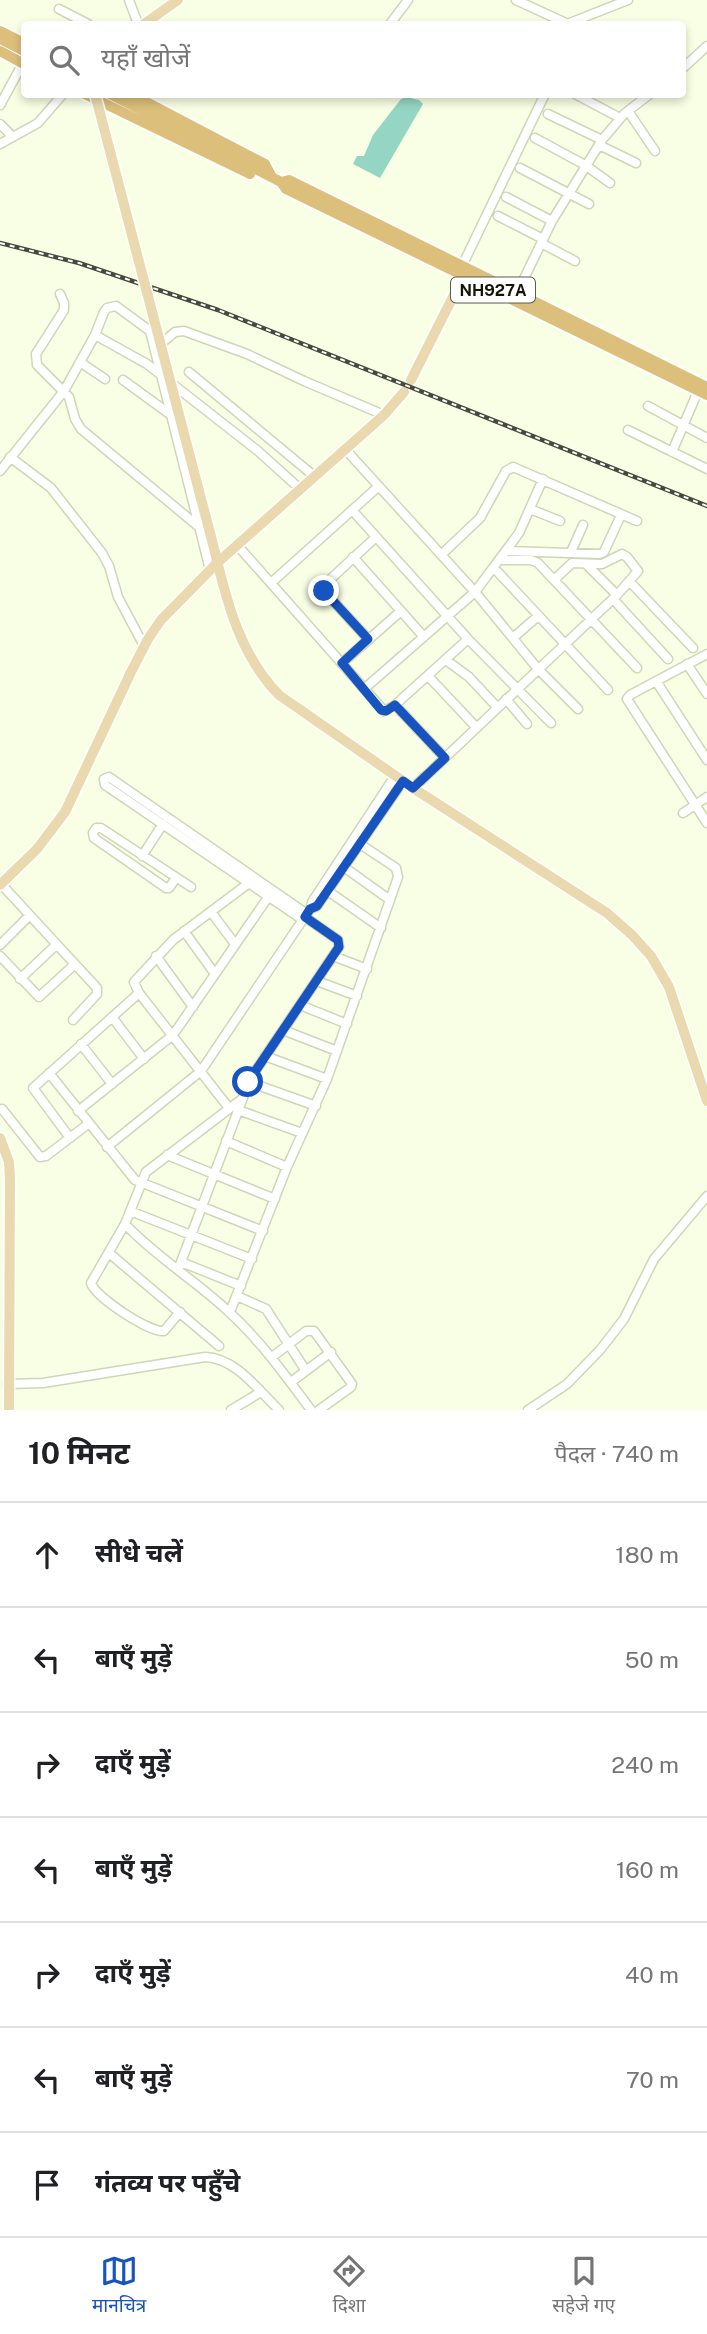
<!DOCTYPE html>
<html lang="hi">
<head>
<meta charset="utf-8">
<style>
  body { margin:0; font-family:"Public Sans","Noto Sans Devanagari",sans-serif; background:#f6f6f6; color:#202124 }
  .stop { position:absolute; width:21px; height:21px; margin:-16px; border:5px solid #1754c0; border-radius:50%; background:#fff }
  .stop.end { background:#1754c0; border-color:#fff; box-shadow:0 2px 7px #0008 }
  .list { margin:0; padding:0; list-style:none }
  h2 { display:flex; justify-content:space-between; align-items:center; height:91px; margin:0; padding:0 28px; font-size:30px }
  h2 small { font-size:23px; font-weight:400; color:#757577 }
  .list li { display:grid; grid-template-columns:46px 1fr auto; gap:21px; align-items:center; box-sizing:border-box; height:105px; padding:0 28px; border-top:2px solid #e0e0e0 }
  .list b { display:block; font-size:26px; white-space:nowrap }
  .list em { font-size:23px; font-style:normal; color:#757577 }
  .icon { flex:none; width:38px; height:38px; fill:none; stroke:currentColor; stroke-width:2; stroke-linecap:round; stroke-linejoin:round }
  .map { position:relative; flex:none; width:707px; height:1410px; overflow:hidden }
  .search { position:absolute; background:#fff; box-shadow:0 4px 10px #0003; left:21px; right:21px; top:21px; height:77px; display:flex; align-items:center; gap:18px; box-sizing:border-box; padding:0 24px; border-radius:7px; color:#757577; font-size:26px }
  .sheet { height:826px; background:#fff }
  nav { display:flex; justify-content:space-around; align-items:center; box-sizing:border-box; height:98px; border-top:2px solid #e0e0e0; background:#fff; font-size:19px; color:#757577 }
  nav a { display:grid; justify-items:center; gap:4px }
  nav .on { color:#1754c0 }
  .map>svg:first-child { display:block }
  .water { fill:#94d6c3 }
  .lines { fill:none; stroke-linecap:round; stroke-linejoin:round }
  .minor-casing { stroke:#cfd6b6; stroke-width:11 }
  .major-casing { stroke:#fff; stroke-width:13 }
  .highway-casing { stroke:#fff; stroke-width:14 }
  .minor { stroke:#fff; stroke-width:8 }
  .major { stroke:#ead9af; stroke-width:10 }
  .highway { stroke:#dcbf7a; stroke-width:10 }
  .rail-casing { stroke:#474a3b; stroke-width:4.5 }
  .rail { stroke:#fff; stroke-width:2; stroke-dasharray:5; stroke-linecap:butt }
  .major-bridge-casing { stroke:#fff; stroke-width:13; stroke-linecap:butt }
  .major-bridge { stroke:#ead9af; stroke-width:10 }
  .route { stroke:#1754c0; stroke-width:9 }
  .labels { text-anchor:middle; stroke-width:6; stroke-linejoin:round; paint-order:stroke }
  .shield { fill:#fff; stroke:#5a5b53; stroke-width:2 }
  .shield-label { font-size:16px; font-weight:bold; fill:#131509 }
</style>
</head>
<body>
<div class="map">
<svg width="707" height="1410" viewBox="0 0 707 1410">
  <rect width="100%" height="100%" fill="#f9ffe4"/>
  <path class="water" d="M406,97L419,100L423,104L380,178L353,164L357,156H364L373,135L401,99Z"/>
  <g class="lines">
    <defs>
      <path id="minor" d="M129,0L138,24
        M516,0L568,24
        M59,9L88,24
        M390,24L408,0
        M567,24L628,0
        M682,69L707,46
        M575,94L620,118
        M0,105L23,63
        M628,111L655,151
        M548,114L602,140
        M0,124L13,137
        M535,138L585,165L610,183
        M0,144L38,123L63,94
        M599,145L636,163
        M520,168L589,204
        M506,197L552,221
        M498,216L543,239
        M541,243L575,261
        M462,266L545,94
        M517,293L552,221L602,140L624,114L650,94
        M60,294L64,303V310L36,354L37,365L69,397L75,419L81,429L199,527
        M95,335L147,364L258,451L299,488
        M157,347L175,332L184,331L247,354L304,381L384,415
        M80,362L105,379
        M189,372L314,476
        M123,380L171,415
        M648,406L707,438
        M628,430L707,469
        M345,449L475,592L538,669L578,709
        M672,452L698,391
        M10,457L51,488L102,553L109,566L118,597L144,646
        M0,471L64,391L95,335L104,312L107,308L116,306L150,331L210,570
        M530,509L560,521
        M352,510L468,639L551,723
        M238,546L384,711L395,705L468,639
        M507,551L600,554L604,552L621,515
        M571,552L583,525
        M441,555L480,518L506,471L513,467L637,521
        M353,557L424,637
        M500,560H531L538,563L637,668
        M586,564L617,595
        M494,568L608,690
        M630,582L693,648
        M271,583L379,486
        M613,599L668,659
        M513,638L538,616
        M368,639L324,591L323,586L376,537
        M707,654L630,695L627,699L707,823
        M446,660L469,677L497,707
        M342,663L401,611
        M687,664L707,694
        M428,676L476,727
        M656,681L707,760
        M364,689L475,592L519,533L543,479
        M506,699L527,724
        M395,705L445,758
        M413,788L617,595L638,571L627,557L622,554L602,564L572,563L554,580
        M683,813L707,797
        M142,856L163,824
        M344,867L390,900
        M176,878L169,888H166L94,838L93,833L96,828H101L191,887
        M1,884L97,988V994L73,1020
        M328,891L381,928
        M310,909L317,906L403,781
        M211,912L235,944
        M303,920L105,785L104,779L109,777L307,914
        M184,931L215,974
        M0,945L29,916
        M0,956L39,997L74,965
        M156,956L193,1007
        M333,956L367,969
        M20,979L56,945
        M317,981L357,996
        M300,1005L347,1024
        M112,1017L144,1059
        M283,1030L337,1051
        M81,1044L112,1084
        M265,1056L327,1079
        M49,1073L135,1180L263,1231
        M249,1082L316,1106
        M229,1108L139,993L134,982L173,940L253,880
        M2,1109L40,1157L46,1156L88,1124
        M238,1110L302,1133
        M78,1111L173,1035L271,893
        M70,1138L33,1088L139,993
        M226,1141L287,1167
        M107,1147L201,1071L310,909L312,902L395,776
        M167,1155L275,1199
        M130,1211L252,1259
        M125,1224C156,1257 195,1280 228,1311C260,1340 285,1375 311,1410
        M109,1253L219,1346
        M181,1262L241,1286
        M178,1270L250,1079L339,947L338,940L305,917
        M237,1296L266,1309L306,1371
        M180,1312L164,1331C150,1333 95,1297 91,1283L125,1224L146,1172L242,1099
        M230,1312L287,1167L327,1079L398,877L396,868L360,844
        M272,1357L306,1331H314L352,1384L351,1387L319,1410
        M291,1382L331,1352
        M8,1384L43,1383L205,1357C236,1358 258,1390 279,1410
        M231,1410L261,1392
        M528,1410L567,1384L600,1350L624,1319L654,1259L707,1196"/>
      <path id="major" d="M144,24L178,0
        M411,380L464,275
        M215,552C227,604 241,656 279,695L413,788L607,913L632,935L651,956L669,987L707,1101
        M0,885L37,849L65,812L131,672L148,639L161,620L217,563L384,415L404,392
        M0,1138L9,1162L10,1179L9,1410"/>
      <path id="highway" d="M0,31L24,43
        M0,39L24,51
        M0,51L24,64
        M85,94L250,174
        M110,94L281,182L286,189L707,395
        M131,94L265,164L272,177
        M281,182L289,180L707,387"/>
    </defs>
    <use href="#minor" class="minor-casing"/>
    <use href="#major" class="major-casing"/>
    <use href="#highway" class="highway-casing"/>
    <use href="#minor" class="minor"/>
    <use href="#major" class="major"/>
    <use href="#highway" class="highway"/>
    <defs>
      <path id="rail" d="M0,243L79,263L218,310L707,506"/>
    </defs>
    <use href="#rail" class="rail-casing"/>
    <use href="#rail" class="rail"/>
    <defs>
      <path id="major-bridge" d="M95,94L215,552"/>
    </defs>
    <use href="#major-bridge" class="major-bridge-casing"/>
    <use href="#major-bridge" class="major-bridge"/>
  </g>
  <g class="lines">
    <path class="route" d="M248,1082L339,947L338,940L305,917L310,909L317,906L403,781L413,788L445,758L395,705L386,711L381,710L342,663L368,639L324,591"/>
  </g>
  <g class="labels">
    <rect class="shield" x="451" y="277.5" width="84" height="25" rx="5"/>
    <g class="shield-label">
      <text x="493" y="296">NH927A</text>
    </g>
  </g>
</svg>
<div class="stop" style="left:248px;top:1082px"></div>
<div class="stop end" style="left:324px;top:591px"></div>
<div class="search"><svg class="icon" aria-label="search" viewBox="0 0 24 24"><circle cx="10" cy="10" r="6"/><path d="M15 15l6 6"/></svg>यहाँ खोजें</div>
</div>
<section class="sheet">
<h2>10 मिनट<small>पैदल · 740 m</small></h2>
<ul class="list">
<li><svg class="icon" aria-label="ahead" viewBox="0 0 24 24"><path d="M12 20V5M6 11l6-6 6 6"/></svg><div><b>सीधे चलें</b></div><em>180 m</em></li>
<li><svg class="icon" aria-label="left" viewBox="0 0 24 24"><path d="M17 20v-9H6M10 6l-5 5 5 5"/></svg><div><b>बाएँ मुड़ें</b></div><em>50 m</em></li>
<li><svg class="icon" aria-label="right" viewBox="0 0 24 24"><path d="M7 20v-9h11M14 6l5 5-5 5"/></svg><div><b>दाएँ मुड़ें</b></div><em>240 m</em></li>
<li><svg class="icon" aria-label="left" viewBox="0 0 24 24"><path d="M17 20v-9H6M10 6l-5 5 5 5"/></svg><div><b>बाएँ मुड़ें</b></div><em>160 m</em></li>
<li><svg class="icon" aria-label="right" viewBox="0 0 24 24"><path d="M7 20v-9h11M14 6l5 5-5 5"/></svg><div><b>दाएँ मुड़ें</b></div><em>40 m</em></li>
<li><svg class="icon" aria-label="left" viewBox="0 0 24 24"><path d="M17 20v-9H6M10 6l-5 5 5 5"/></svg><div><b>बाएँ मुड़ें</b></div><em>70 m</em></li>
<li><svg class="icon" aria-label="arrive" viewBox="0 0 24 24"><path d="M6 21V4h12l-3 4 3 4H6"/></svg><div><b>गंतव्य पर पहुँचे</b></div></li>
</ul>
</section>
<nav>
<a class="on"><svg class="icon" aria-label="map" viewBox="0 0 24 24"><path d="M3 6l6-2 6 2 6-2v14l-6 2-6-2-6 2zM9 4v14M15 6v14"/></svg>मानचित्र</a>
<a><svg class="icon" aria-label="directions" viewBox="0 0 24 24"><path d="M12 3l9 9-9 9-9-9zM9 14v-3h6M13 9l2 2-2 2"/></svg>दिशा</a>
<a><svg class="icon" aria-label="saved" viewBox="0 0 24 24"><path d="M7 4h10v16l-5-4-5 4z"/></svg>सहेजे गए</a>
</nav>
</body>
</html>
